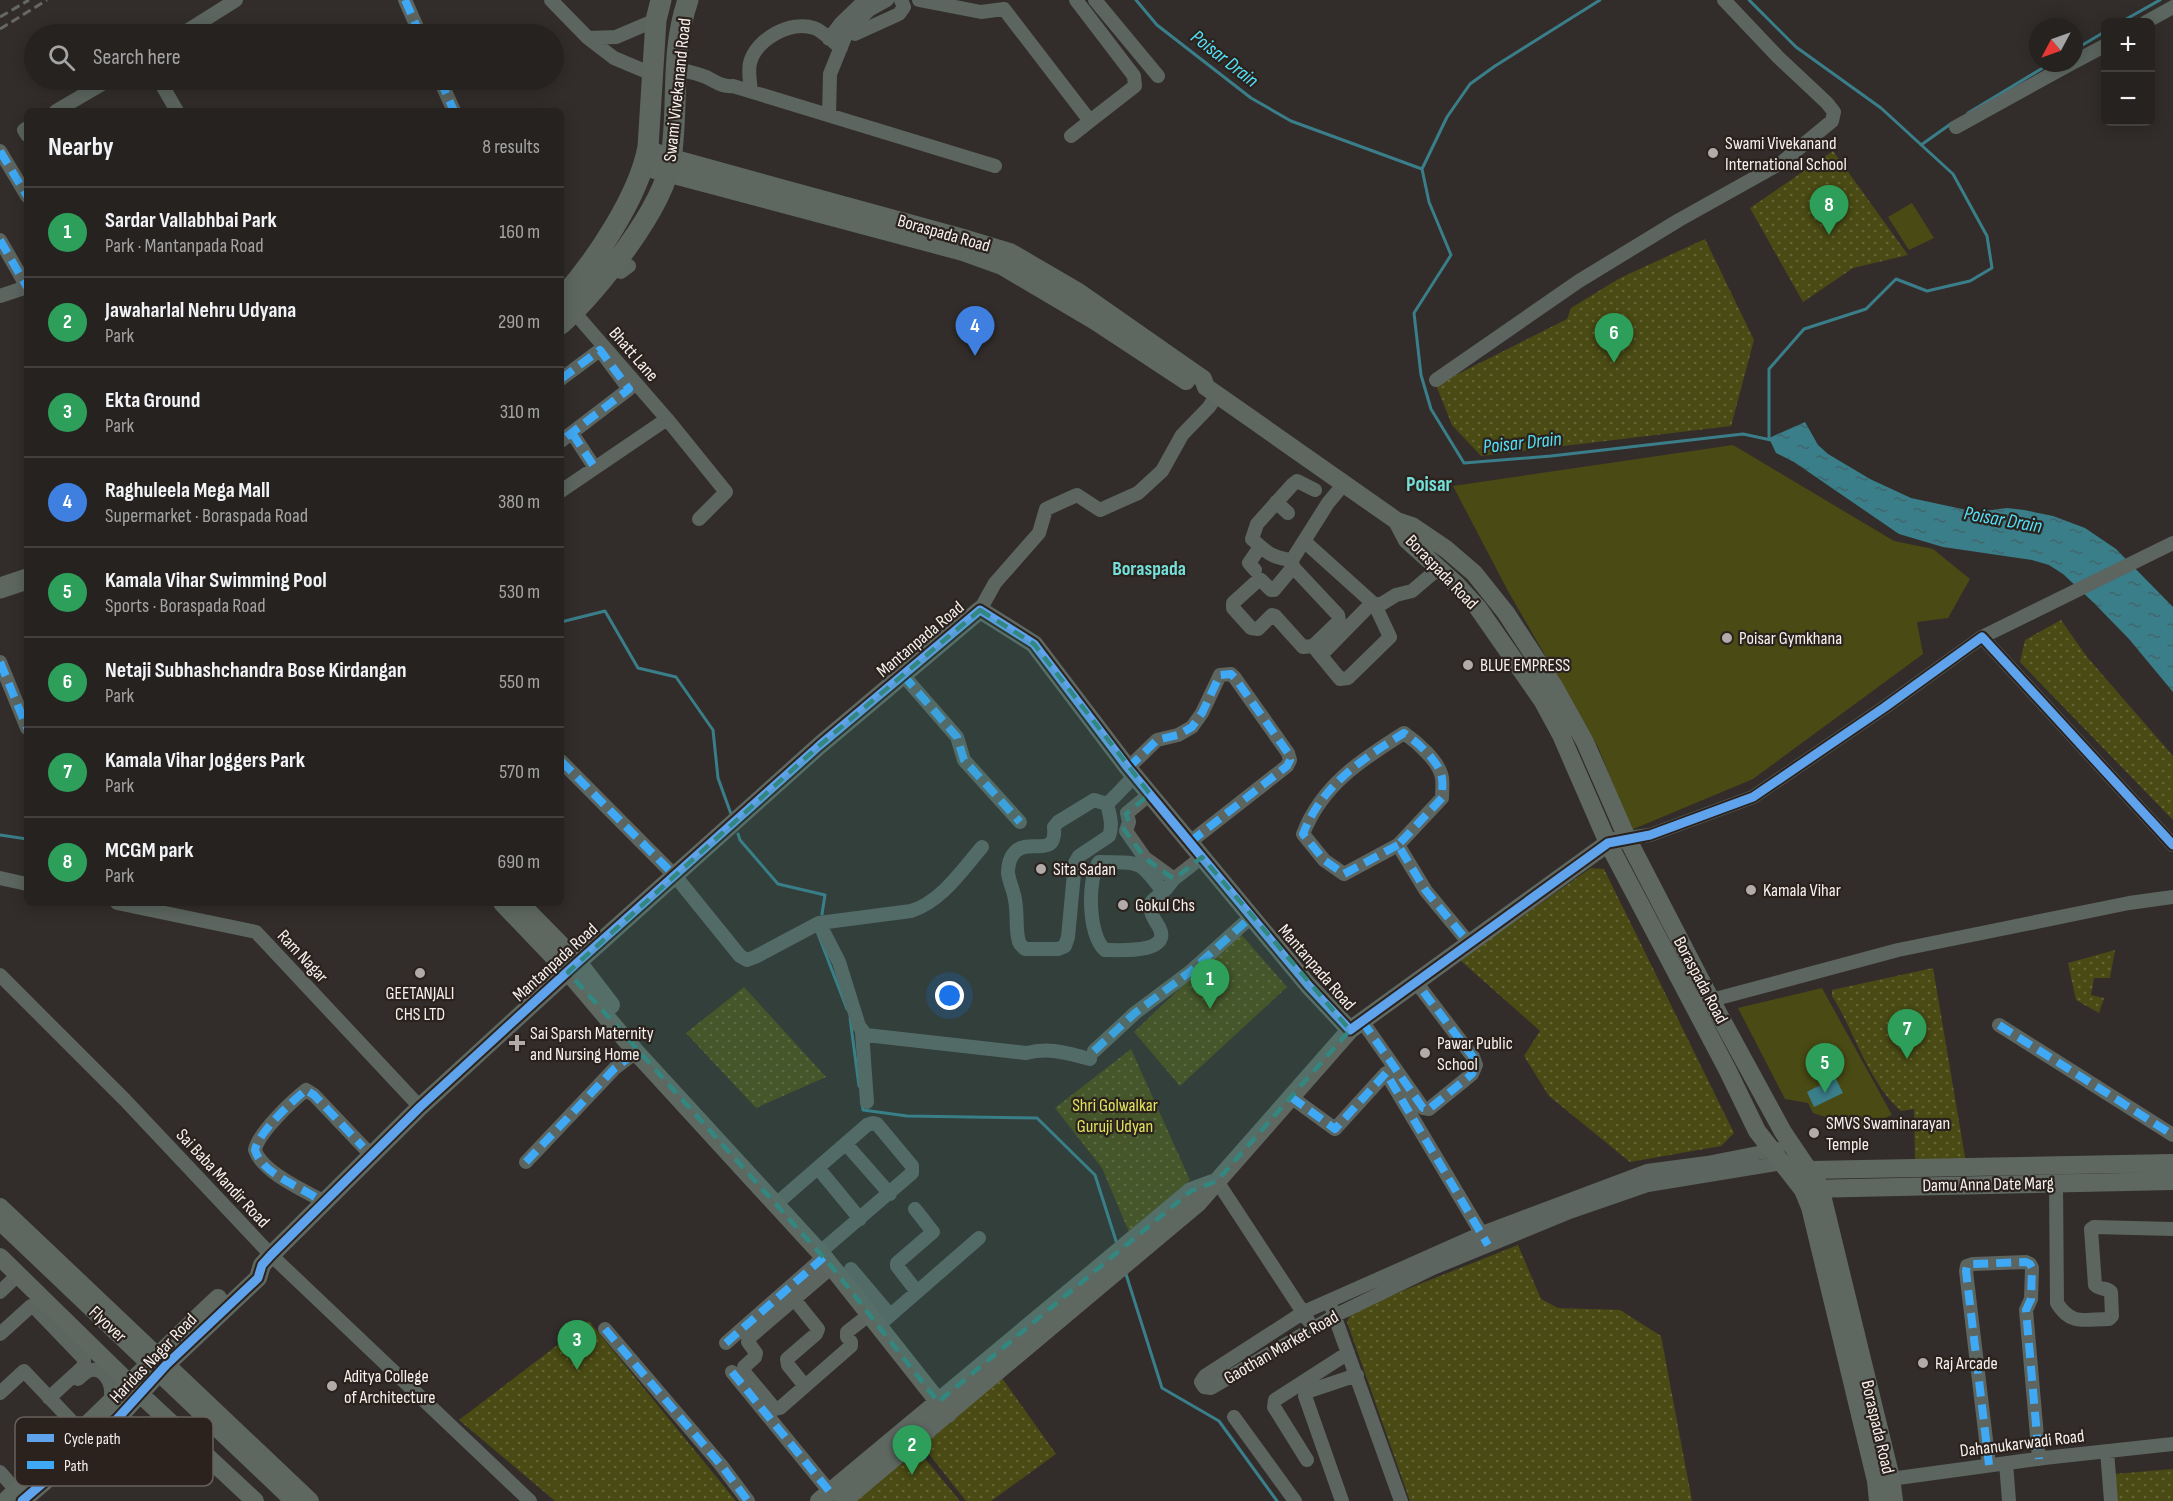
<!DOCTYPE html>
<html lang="en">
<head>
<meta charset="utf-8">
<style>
  body { margin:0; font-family:"Sofia Sans Condensed",sans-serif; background:#2e2a29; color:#f1f3f6 }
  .controls { position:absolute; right:18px; top:18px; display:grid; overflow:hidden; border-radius:9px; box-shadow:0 3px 15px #0003 }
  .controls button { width:54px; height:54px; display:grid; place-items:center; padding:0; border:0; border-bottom:2px solid #423f3e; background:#262220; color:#f1f3f6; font:30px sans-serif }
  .compass { position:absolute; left:2029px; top:18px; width:54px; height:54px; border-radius:50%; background:#262220; box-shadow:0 3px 15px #0003; rotate:229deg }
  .you { position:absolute; left:950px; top:996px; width:21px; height:21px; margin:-15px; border:4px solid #fff; border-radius:50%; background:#1a73e8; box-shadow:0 0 0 9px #1a73e833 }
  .badge { display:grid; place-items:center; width:39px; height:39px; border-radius:50%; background:#8c9099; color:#fff; font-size:20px; font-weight:700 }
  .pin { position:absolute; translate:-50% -50px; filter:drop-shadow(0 2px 3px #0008) }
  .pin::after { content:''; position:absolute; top:32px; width:21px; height:18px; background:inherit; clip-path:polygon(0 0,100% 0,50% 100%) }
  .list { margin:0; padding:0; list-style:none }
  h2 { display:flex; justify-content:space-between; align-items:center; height:78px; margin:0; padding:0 24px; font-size:26px }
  h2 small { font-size:20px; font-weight:400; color:#a4a4a5 }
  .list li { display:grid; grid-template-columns:39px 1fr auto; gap:18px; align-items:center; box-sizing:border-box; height:90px; padding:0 24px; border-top:2px solid #423f3e }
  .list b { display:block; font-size:22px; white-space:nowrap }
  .list p { margin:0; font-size:20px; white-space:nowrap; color:#a4a4a5 }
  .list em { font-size:20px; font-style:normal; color:#a4a4a5 }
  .icon { flex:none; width:33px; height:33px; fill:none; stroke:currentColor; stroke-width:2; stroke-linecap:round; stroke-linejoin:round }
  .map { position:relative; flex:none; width:2173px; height:1501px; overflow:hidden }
  .search { position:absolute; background:#262220; box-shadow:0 3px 15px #0003; left:24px; top:24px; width:540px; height:66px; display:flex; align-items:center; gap:15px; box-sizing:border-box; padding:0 21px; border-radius:33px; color:#a4a4a5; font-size:22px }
  .panel { position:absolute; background:#262220; box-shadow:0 3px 15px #0003; left:24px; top:108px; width:540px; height:798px; border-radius:9px }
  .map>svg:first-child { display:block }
  .grass { fill:url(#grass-dots) }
  .garden { fill:#4a4a14 }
  .water { fill:url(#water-ripples) }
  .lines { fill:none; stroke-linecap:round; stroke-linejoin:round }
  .stream { stroke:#3a7e8a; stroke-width:3 }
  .street { stroke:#5c6560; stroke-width:14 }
  .secondary { stroke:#5e6861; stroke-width:18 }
  .primary { stroke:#5d665f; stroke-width:21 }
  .rail { stroke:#666865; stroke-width:3; stroke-dasharray:9 4.5; stroke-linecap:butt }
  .secondary-bridge { stroke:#5e6861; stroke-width:18 }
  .quiet { stroke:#3fa9f5; stroke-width:8; stroke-dasharray:15 8; stroke-linecap:butt }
  .cycleway-casing { stroke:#2b221d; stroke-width:13 }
  .cycleway { stroke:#60a3ed; stroke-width:9 }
  .marked { fill:#328881; fill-opacity:0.2; stroke:#328881; stroke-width:4.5; stroke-dasharray:12 8; stroke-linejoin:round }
  .poi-dot { fill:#b1aca9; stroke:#2b221d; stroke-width:2 }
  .labels { text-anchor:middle; stroke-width:4.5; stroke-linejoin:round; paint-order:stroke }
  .street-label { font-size:18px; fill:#f6f1ed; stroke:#2b221d }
  .poi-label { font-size:18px; fill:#f6f1ed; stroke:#2b221d; text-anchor:start }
  .park-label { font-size:18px; fill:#e1e45d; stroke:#2b221d }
  .water-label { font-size:20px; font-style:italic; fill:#51e2fa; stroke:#2b221d }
  .neighbourhood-label { font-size:20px; font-weight:bold; fill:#74e0da; stroke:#2b221d }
  .quarter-label { font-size:21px; font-weight:bold; fill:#74e0da; stroke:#2b221d }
  .key { fill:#2b221d; stroke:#68605b; stroke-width:1.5 }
  .key-label { font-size:16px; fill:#f6f1ed }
</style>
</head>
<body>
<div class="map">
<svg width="2173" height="1501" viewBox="0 0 2173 1501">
  <defs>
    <pattern id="grass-dots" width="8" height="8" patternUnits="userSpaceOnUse" patternTransform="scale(1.5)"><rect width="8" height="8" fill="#4a4a14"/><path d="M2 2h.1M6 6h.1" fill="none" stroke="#656536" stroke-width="1.8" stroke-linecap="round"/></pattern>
    <pattern id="water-ripples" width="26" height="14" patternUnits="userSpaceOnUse" patternTransform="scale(1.5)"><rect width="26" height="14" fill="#3a7e8a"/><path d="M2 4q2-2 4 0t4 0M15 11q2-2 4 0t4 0" fill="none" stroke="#41666c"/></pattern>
  </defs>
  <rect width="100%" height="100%" fill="#322d2a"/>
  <path class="grass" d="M1833,151L1908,255L1853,268L1803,302L1750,208Z
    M1705,239L1754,340L1731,426L1481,456L1452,425L1436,385L1567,319L1571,308L1620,278Z
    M2061,620L2087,657L2173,756V820L2020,662L2025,640Z
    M1591,868L1604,869L1734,1133L1721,1146L1630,1162L1549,1096L1524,1056L1540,1031L1460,960Z
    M1239,932L1287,987L1180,1086L1134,1032Z
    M2115,950L2110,978H2094L2091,995L2104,998L2099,1013L2076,1000L2068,963Z
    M1933,968L1966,1163L1915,1159L1914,1109L1901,1111C1868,1082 1855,1032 1832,996V990Z
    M744,987L826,1077L756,1108L686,1033Z
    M1131,1049L1190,1180L1129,1232L1102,1168L1055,1108Z
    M1518,1245L1541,1299L1558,1308L1620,1310L1661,1336L1692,1501H1410L1347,1322L1352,1311Z
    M589,1321L736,1501H555L459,1420Z
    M1002,1378L1056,1454L991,1501H966L921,1444Z
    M917,1449L960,1501H853Z
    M2173,1469V1501H2117L2114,1474Z"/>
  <path class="garden" d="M1912,203L1934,238L1909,250L1888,217Z
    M1733,445L1894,541L1933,549L1970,579L1948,618L1917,622L1923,654L1753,779L1631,830L1598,747L1508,591L1453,486Z
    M1822,988L1892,1115L1860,1128L1813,1113L1808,1103L1785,1099L1738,1008Z"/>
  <path class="water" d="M1805,422L1818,445L1828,454L1870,479L1911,498L1976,512L2007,508L2024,510L2053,516L2085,528L2116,549L2173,607V692L2129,639L2093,602L2063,574L2049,565L2032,560L1943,547L1899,534L1794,462L1776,453L1769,438Z
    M1835,1077L1843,1093L1814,1107L1807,1092Z"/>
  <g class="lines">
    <path class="stream" d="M1136,0L1157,25L1251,98L1291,121L1422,169L1429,202L1451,255L1414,313L1421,375L1431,409L1464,463L1551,456L1743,434L1771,440
      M1749,0L1796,47L1881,108L1953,174L1987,236L1992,268L1970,281L1927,291L1896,279L1866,309L1804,329L1769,369V438
      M2121,22L2160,0
      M2074,50L2106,31
      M1968,113L2051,63
      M1921,145L1952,123
      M1422,169L1447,117L1470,84L1495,66L1600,0
      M561,622L605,611L638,668L676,677L713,730L718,778L731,814
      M738,834L740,840L778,884L825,895L822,914
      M0,835L27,839
      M818,934L847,1009
      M850,1018L859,1086
      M862,1104L863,1110L907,1116L1037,1118L1095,1175L1117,1244
      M1125,1271L1162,1388L1219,1421L1277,1501"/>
    <path class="street" d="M405,0L420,34
      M551,0L588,38L614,58L652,74
      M919,0L981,12L1004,9
      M1095,0L1158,76
      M1004,9L1090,121L1135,86L1134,76L1076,0
      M2146,22L2173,7
      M182,34L236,0
      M855,34L899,14L904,7L901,0
      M588,38L616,37L656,20
      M829,39L841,23L865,0
      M2074,62L2106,45
      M676,68C686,72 700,73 710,79C718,83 723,87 733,86L995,166
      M159,80L177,111
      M440,80L454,111
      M751,91C750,82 748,71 750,63C756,39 791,20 814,28C823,31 833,42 841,48
      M56,111L109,80
      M829,115L830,74L847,32L869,10L887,0
      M1956,127L2072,63
      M27,128L24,130L27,135
      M1071,136L1090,121
      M0,151L27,196
      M0,240L27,287L0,296
      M611,267L621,272L629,266
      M574,312L667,419L726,492L699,519
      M561,379L600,350L629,389L561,441
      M1436,380L1579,281L1679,220L1781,163L1832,121L1834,112L1827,103L1778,57L1724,0
      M572,433L595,468
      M561,491L667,419
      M1276,502L1288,513
      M1304,541L1375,605L1383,603L1396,595L1412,591L1439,568
      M1292,560C1272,558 1266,552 1252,539L1257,524L1293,484L1297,481L1315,490
      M1293,567L1274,590H1271L1261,580L1255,583L1233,603V608L1251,628L1258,629L1272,615L1275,616L1303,647L1313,646L1339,621L1338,615L1293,567L1292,560L1328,503L1343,485
      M1255,570L1249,563L1260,547
      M980,610L995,583L1039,533L1046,509L1077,495L1100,510L1138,493L1162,471L1182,435L1209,407L1217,395
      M1982,637L2173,543
      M1313,646L1340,679L1348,678L1390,637L1375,605L1368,607L1321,655
      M0,662L27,728
      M903,675L957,737L964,760L1020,822
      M561,761L676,877L740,956L747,960L755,957L819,923L839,962L859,1026L866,1035L1026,1053C1051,1047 1066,1053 1090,1059
      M1128,768L1157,740L1178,735L1192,727L1202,713L1220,675L1231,674L1235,678L1288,753L1290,760L1287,766L1190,842
      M1150,794L1127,813L1129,822L1126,831L1145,858L1174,879
      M1094,800L1107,804C1110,815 1113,826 1109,836L1079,856L1075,863L1068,937L1065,946L1058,949H1025C1023,947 1020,945 1019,942C1015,929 1018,914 1015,900C1014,891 1009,882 1008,873C1008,866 1010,857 1015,852C1029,837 1057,860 1054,827L1058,822Z
      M1107,804C1117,795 1125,785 1135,776
      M1627,838L1650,835L1753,797L1885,707L1982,637L2173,845
      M1398,845L1344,874L1324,860L1303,834C1322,785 1361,760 1404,733C1417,742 1440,762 1442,778C1443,784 1442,791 1442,798L1398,845L1426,891L1469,943
      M0,878L27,884
      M1163,892C1138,858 1140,863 1099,862C1087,879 1088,936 1105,950C1119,950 1173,954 1159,927C1153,917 1149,913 1152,901L1166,889L1174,879L1202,857
      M117,903L256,932L420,1107
      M819,923L911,911C941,902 962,870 982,847
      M0,975L125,1100L271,1255L530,1501
      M1704,1002L1898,950L2129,903L2173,897
      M1362,1021L1423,1108L1429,1109L1472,1074L1476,1065L1473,1057L1416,982
      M1999,1025L2173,1135
      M862,1032L867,1102
      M1094,1051L1135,1013L1191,971L1251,917
      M1291,1097L1335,1129L1386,1073L1486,1241
      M846,1144L890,1194
      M1778,1149L1707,1163L1647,1171L1482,1233L1304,1312L1205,1376L1201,1382L1204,1387L1211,1388L1336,1315L1433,1268L1567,1213L1648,1185L1788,1162
      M526,1162L615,1068L636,1052
      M818,1168L860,1219
      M1217,1181L1308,1320
      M2056,1183L2057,1303C2071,1326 2085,1319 2109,1319L2112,1316L2111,1292C2106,1287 2099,1290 2095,1285L2091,1229L2094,1227L2173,1229
      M783,1198L867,1125L873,1123L877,1124L912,1166V1173L826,1247
      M325,1202C305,1191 262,1172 255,1150C258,1133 292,1101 306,1090L314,1095L372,1156
      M915,1209L933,1232L897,1263V1266L917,1292
      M832,1267L749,1338L748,1342L756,1353L755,1357L744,1367V1372L775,1409L780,1408L851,1346V1342L847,1337V1332L870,1314
      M851,1269L890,1315
      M0,1292L18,1275
      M794,1299L818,1329L816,1334L787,1359L788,1365L805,1386
      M1332,1309L1401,1501
      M886,1319L979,1238
      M605,1329L721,1465L748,1501
      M0,1334L31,1306L35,1308L84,1359V1366L49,1398
      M726,1343L824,1257
      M732,1372L830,1492
      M78,1379C82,1376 85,1371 91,1370C104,1368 112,1383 111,1394
      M0,1393L24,1371L81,1431
      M1234,1417L1295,1501
      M2107,1451L2111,1501
      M1307,1460L1274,1407L1275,1400L1348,1353
      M2006,1463L2009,1501
      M1989,1465L1966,1271L1967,1266L1973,1264L2026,1262L2030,1264L2032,1268L2031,1299L2026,1310L2039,1459
      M0,1472L22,1497
      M1883,1480L2044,1458L2173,1444
      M1342,1501L1305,1396L1306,1392L1357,1375"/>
    <path class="secondary" d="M648,147L649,150L672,158L967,239L1010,252L1077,291L1203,379L1206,387L1397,521L1412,526L1446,549L1474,573L1506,613L1555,688L1585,742L1627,838L1711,1000L1783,1132L1820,1187L1891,1478L1894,1501
      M644,167L963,252L1002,266L1095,321L1186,381
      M1397,521L1407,540L1457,585L1478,608L1542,700L1561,735L1608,843L1727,1069L1757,1131L1803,1190L1810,1207L1876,1481L1878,1501
      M502,903L568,972L636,1052L824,1257L948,1414
      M520,903L578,962L611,1005
      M1800,1173L1810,1170L2173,1163
      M1809,1189L2173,1181
      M0,1207L310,1501
      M0,1257L141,1395L255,1501
      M5,1501C79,1436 146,1365 218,1298
      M22,1501L117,1419L167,1364L258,1278L262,1265L271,1255L420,1107L578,962L820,745L980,610L1034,644L1128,768L1308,985L1350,1030L1608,843L1627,838
      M819,1501L1191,1191L1213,1183
      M843,1501L1198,1203L1350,1030"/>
    <path class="primary" d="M561,299C595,262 639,196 648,147L656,20L661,0
      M561,324C598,290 664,208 671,159C679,106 670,52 688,0
      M0,588L27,579"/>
    <path class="rail" d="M0,17L29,0
      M0,29L47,0"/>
    <path class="secondary-bridge" d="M0,1221L294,1501"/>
    <path class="quiet" d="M405,0L420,34
      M440,80L454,111
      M0,151L27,196
      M0,240L27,287
      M561,379L600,350L629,389L561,441
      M572,433L595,468
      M0,662L27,728
      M903,675L957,737L964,760L1020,822
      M561,761L676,877
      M1128,768L1157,740L1178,735L1192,727L1202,713L1220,675L1231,674L1235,678L1288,753L1290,760L1287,766L1190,842
      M1398,845L1344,874L1324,860L1303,834C1322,785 1361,760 1404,733C1417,742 1440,762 1442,778C1443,784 1442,791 1442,798L1398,845L1426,891L1469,943
      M1362,1021L1423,1108L1429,1109L1472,1074L1476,1065L1473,1057L1416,982
      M1999,1025L2173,1135
      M1094,1051L1135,1013L1191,971L1251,917
      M1291,1097L1335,1129L1386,1073L1488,1245
      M526,1162L615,1068L636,1052
      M315,1197C296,1185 262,1173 255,1150C258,1133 292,1101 306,1090L314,1095L363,1147
      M605,1329L721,1465L748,1501
      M726,1343L824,1257
      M732,1372L830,1492
      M1989,1465L1966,1271L1967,1266L1973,1264L2026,1262L2030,1264L2032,1268L2031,1299L2026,1310L2039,1459"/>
    <defs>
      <path id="cycleway" d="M22,1501L117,1419L167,1364L258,1278L262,1265L271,1255L420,1107L578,962L820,745L980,610L1034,644L1128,768L1308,985L1350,1030L1608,843L1650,835L1753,797L1885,707L1982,637L2173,845"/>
    </defs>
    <use href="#cycleway" class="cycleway-casing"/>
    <use href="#cycleway" class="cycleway"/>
  </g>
  <path class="marked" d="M980,610L1034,644L1150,794L1126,814L1129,822L1124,829L1145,858L1174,879L1202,857L1350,1030L1217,1181L1191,1191L938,1402L832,1267L568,972L820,745Z"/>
  <g class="poi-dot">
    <circle cx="1713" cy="153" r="6"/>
    <circle cx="1727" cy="638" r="6"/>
    <circle cx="1468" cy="665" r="6"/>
    <circle cx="1041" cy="869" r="6"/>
    <circle cx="1751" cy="890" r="6"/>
    <circle cx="1123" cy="905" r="6"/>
    <circle cx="420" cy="973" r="6"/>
    <path d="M514 1034h6v6h6v6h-6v6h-6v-6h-6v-6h6z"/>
    <circle cx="1425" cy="1053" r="6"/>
    <circle cx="1814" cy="1133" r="6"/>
    <circle cx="1923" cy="1363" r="6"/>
    <circle cx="332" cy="1386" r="6"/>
  </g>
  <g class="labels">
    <g class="street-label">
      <text transform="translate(677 90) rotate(-84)" y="6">Swami Vivekanand Road</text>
      <text transform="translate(944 233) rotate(16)" y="6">Boraspada Road</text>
      <text transform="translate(634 354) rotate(49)" y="6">Bhatt Lane</text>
      <text transform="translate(1442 572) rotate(46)" y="6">Boraspada Road</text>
      <text transform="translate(920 639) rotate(-40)" y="6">Mantanpada Road</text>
      <text transform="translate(303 956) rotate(47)" y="6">Ram Nagar</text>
      <text transform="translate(555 962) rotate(-42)" y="6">Mantanpada Road</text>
      <text transform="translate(1317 967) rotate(49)" y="6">Mantanpada Road</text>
      <text transform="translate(1701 980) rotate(62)" y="6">Boraspada Road</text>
      <text transform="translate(223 1178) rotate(47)" y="6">Sai Baba Mandir Road</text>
      <text transform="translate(1988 1184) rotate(-1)" y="6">Damu Anna Date Marg</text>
      <text transform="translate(108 1324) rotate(43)" y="6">Flyover</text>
      <text transform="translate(1281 1347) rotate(-30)" y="6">Gaothan Market Road</text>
      <text transform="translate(153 1358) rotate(-46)" y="6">Haridas Nagar Road</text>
      <text transform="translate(1878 1427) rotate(77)" y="6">Boraspada Road</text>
      <text transform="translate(2022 1443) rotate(-7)" y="6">Dahanukarwadi Road</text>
    </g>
    <g class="poi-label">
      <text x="1725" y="149">Swami Vivekanand<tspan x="1725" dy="21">International School</tspan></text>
      <text x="1739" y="644">Poisar Gymkhana</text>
      <text x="1480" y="671">BLUE EMPRESS</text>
      <text x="1053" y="875">Sita Sadan</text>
      <text x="1763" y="896">Kamala Vihar</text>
      <text x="1135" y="911">Gokul Chs</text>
      <text x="420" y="999" text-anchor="middle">GEETANJALI<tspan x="420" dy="21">CHS LTD</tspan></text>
      <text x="530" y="1039">Sai Sparsh Maternity<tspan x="530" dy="21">and Nursing Home</tspan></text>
      <text x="1437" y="1049">Pawar Public<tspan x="1437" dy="21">School</tspan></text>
      <text x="1826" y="1129">SMVS Swaminarayan<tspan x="1826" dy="21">Temple</tspan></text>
      <text x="1935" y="1369">Raj Arcade</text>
      <text x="344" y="1382">Aditya College<tspan x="344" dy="21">of Architecture</tspan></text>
    </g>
    <g class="park-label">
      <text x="1115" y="1111">Shri Golwalkar<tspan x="1115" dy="21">Guruji Udyan</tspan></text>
    </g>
    <g class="water-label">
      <text transform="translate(1225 58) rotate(38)" y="7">Poisar Drain</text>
      <text transform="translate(1522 442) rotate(-6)" y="7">Poisar Drain</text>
      <text transform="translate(2003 519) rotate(10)" y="7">Poisar Drain</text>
    </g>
    <g class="neighbourhood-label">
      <text x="1149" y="575">Boraspada</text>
    </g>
    <g class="quarter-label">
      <text x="1429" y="491">Poisar</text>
    </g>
  </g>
  <rect x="15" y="1417" width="198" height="69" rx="9" class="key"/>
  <rect x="27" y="1434" width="27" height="8" fill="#60a3ed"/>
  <rect x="27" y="1461" width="27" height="8" fill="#3fa9f5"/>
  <g class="key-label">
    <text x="64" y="1444">Cycle path</text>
    <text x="64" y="1471">Path</text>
  </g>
</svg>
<div class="controls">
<button>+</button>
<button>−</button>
</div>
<svg class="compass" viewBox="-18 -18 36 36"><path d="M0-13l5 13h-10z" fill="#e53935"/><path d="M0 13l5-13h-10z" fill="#a4a4a5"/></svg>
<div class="you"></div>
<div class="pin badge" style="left:1210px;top:1009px;background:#2e9e5b">1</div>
<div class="pin badge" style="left:912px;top:1475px;background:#2e9e5b">2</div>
<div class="pin badge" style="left:577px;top:1370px;background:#2e9e5b">3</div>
<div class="pin badge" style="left:975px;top:356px;background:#3f7fe0">4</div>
<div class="pin badge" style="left:1825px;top:1093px;background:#2e9e5b">5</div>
<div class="pin badge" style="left:1614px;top:363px;background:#2e9e5b">6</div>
<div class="pin badge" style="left:1907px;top:1059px;background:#2e9e5b">7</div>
<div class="pin badge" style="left:1829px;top:235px;background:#2e9e5b">8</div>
<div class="search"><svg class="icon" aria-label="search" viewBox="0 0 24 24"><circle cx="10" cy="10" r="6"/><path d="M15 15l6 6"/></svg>Search here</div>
<section class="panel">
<h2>Nearby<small>8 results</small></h2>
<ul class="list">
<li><span class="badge" style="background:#2e9e5b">1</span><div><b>Sardar Vallabhbai Park</b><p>Park · Mantanpada Road</p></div><em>160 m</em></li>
<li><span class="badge" style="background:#2e9e5b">2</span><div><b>Jawaharlal Nehru Udyana</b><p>Park</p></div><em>290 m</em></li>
<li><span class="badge" style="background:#2e9e5b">3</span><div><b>Ekta Ground</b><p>Park</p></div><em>310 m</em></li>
<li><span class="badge" style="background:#3f7fe0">4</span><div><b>Raghuleela Mega Mall</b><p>Supermarket · Boraspada Road</p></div><em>380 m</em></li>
<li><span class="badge" style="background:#2e9e5b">5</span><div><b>Kamala Vihar Swimming Pool</b><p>Sports · Boraspada Road</p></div><em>530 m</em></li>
<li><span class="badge" style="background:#2e9e5b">6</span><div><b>Netaji Subhashchandra Bose Kirdangan</b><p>Park</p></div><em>550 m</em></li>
<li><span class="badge" style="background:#2e9e5b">7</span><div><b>Kamala Vihar Joggers Park</b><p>Park</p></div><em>570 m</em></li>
<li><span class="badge" style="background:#2e9e5b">8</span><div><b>MCGM park</b><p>Park</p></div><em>690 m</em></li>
</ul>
</section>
</div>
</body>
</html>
